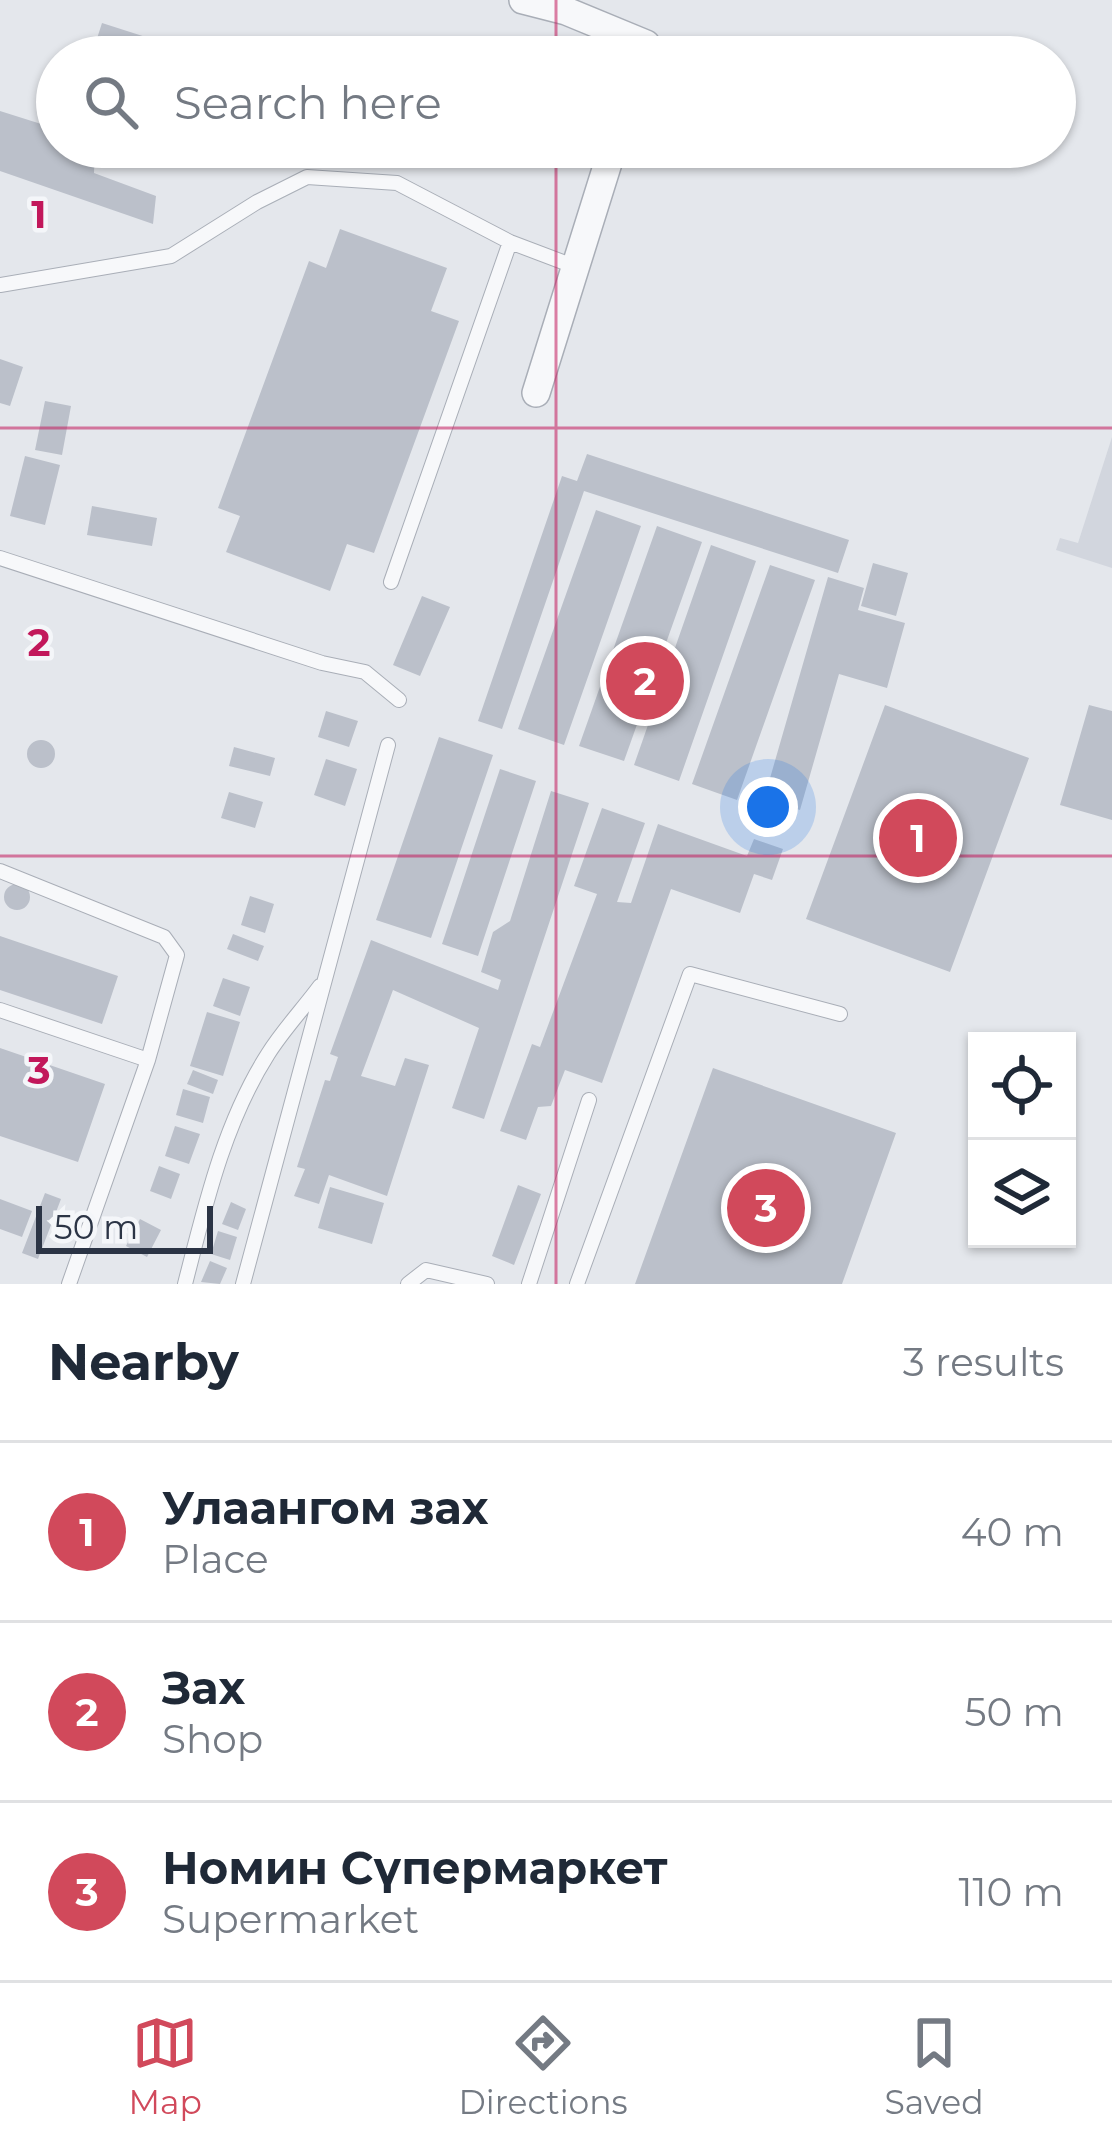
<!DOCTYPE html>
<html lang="en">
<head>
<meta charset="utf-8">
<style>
  body { margin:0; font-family:Montserrat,sans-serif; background:#f2f2f3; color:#1f2937 }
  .controls { position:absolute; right:36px; bottom:36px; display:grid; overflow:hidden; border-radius:0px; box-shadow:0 3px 9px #0004 }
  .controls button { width:108px; height:108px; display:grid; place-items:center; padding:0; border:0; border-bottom:3px solid #e0e1e3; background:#fff; color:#1f2937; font:60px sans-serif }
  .scale { position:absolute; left:36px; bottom:30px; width:177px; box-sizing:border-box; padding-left:12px; border:6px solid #2b3445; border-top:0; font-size:33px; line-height:42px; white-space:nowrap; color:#2b3445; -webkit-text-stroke:9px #f4f6f9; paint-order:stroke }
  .you { position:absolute; left:768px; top:807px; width:42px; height:42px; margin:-30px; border:9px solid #fff; border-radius:50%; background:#1a73e8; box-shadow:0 0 0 18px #1a73e833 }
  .badge { display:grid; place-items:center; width:78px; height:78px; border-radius:50%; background:#d1495b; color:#fff; font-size:39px; font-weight:700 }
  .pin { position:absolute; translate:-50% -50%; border:6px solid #fff; box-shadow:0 3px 12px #0006 }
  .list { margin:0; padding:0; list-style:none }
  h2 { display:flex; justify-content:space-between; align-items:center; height:156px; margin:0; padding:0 48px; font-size:51px }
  h2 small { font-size:39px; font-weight:400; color:#747a83 }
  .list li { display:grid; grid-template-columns:78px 1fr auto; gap:36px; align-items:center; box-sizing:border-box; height:180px; padding:0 48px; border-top:3px solid #e0e1e3 }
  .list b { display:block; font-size:45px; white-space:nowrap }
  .list p { margin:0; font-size:39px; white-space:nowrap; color:#747a83 }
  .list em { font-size:39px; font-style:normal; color:#747a83 }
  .icon { flex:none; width:66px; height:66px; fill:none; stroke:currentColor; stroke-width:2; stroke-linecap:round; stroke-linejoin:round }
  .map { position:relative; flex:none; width:1112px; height:1284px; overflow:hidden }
  .search { position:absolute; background:#fff; box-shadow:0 3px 9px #0004; left:36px; right:36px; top:36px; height:132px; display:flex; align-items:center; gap:30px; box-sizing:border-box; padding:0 42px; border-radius:66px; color:#747a83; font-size:45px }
  .sheet { height:696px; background:#fff }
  nav { display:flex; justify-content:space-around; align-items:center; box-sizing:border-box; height:168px; border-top:3px solid #e0e1e3; background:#fff; font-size:33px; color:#747a83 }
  nav a { display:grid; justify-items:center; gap:6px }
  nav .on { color:#d1495b }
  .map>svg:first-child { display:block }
  .built { fill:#d2d6de }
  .building { fill:#bbc0ca }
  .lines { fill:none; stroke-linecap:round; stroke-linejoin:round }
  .lane-casing { stroke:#a9aeb7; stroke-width:16 }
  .street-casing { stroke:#a9aeb7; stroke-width:30 }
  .lane { stroke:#f7f8fa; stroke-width:14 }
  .street { stroke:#f7f8fa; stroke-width:27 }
  .grid { fill:none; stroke:#c2185b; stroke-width:3; stroke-opacity:0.55 }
  .grid-label { font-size:39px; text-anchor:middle; font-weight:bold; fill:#c2185b; stroke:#f4f6f9; stroke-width:9; stroke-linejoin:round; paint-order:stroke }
</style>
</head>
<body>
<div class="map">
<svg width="1112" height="1284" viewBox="0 0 1112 1284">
  <rect width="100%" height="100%" fill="#e4e7ec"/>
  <path class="built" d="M1112,437V568L1056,550L1060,538L1078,543Z"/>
  <path class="building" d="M102,23L205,56V57H91Z
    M0,111L57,129V147H95L94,173L156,196L153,224L0,171Z
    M340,229L447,268L431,311L459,321L374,553L347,544L330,591L226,552L240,516L218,508L309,261L326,268Z
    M0,359L23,367L10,406L0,403Z
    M45,401L71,406L62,455L35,450Z
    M587,454L849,540L838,573L584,491L502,729L478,721L562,476L577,481Z
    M25,456L60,465L45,525L10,516Z
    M92,506L157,518L152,546L87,535Z
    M596,510L641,526L564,745L518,729Z
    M657,526L702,542L624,761L579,746Z
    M711,545L756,561L679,781L634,765Z
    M873,563L908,573L896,616L861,606Z
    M770,565L815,580L737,800L692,784Z
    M828,577L864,588L858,610L905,623L887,688L839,674L800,810L764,799Z
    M422,596L450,607L420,676L393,665Z
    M885,705L1029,758L950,972L806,919Z
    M1089,705L1112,711V820L1060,805Z
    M326,711L358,721L349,747L318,737Z
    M439,737L493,755L431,938L376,920Z
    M27 754a14 14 0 1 1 28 0a14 14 0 1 1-28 0Z
    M234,747L275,758L270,776L229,766Z
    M326,759L357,769L345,806L314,795Z
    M500,769L536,781L478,956L442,944Z
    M551,791L589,803L484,1119L452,1108L479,1028L393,990L361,1076L395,1086L405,1058L429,1065L387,1196L329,1175L319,1204L294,1196L305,1169L297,1167L325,1080L330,1081L338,1057L330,1054L371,940L498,990L501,980L481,972L493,932L510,921Z
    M229,792L263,802L255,828L221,818Z
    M602,808L645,823L617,902L631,903L658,824L747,856L754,839L783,849L772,880L754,874L740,913L671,889L602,1083L565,1070L551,1106L538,1107L526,1140L500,1131L532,1044L540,1047L597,894L574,886Z
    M4 897a13 13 0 1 1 26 0a13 13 0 1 1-26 0Z
    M250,896L274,904L265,933L241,925Z
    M233,934L264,946L258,961L227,949Z
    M0,936L118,976L102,1024L0,990Z
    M223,978L250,987L240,1016L213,1006Z
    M207,1012L240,1022L223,1076L190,1066Z
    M0,1048L105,1084L78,1162L0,1136Z
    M713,1068L896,1133L842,1284H635Z
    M193,1070L218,1080L213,1094L187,1084Z
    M183,1089L210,1097L203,1123L176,1115Z
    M175,1126L200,1134L189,1164L165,1156Z
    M159,1166L180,1174L171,1199L150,1191Z
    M518,1185L541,1194L514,1265L492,1256Z
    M330,1187L384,1203L372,1244L318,1228Z
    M45,1193L61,1199L38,1259L22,1253Z
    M0,1199L32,1211L22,1237L0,1229Z
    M231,1202L246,1209L238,1230L222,1224Z
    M140,1219L161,1230L147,1257L126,1246Z
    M218,1231L237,1237L230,1260L211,1254Z
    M210,1261L227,1268L220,1284L201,1282Z"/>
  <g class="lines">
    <defs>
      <path id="lane" d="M0,285L171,256L257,202L307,177L397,183L510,242L576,267
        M0,558L322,663L365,672L399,700
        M391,582L510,242
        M0,871L164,937L177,955L148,1060L69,1284
        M0,1010L148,1060
        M185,1284C205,1206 224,1123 268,1054C283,1030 303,1009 320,986
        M243,1284L388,745
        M408,1284L426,1270L487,1284
        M529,1284L589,1100
        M577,1284L690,974L840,1014"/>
      <path id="street" d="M523,0L566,11L646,44L642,57
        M536,393L613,147"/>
    </defs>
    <use href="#lane" class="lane-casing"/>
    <use href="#street" class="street-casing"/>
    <use href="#lane" class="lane"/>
    <use href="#street" class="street"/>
  </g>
  <path class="grid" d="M556,0V57M556,147V1284M0,428H1112M0,856H1112"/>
  <g class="grid-label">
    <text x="39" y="228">1</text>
    <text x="39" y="656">2</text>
    <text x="39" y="1084">3</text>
  </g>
</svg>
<div class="controls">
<button><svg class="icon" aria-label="locate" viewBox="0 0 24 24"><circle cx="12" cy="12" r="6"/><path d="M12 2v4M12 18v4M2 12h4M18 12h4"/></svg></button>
<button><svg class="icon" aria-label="layers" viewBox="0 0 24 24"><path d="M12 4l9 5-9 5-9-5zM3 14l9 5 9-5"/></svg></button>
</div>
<div class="scale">50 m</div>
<div class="you"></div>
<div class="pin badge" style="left:918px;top:838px">1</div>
<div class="pin badge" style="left:645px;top:681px">2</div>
<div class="pin badge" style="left:766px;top:1208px">3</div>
<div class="search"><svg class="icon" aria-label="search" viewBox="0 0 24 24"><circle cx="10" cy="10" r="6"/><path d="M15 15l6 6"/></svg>Search here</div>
</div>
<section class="sheet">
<h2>Nearby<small>3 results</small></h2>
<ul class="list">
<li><span class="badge">1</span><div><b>Улаангом зах</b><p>Place</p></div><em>40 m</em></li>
<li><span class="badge">2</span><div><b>Зах</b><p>Shop</p></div><em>50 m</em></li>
<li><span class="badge">3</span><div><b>Номин Сүпермаркет</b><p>Supermarket</p></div><em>110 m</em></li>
</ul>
</section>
<nav>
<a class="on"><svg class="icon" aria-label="map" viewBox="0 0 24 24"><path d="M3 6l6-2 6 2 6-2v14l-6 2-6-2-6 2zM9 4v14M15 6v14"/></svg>Map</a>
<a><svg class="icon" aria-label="directions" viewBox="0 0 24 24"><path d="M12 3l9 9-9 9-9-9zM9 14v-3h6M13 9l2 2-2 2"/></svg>Directions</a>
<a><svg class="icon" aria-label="saved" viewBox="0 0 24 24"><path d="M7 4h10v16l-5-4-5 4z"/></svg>Saved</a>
</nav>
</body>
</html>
